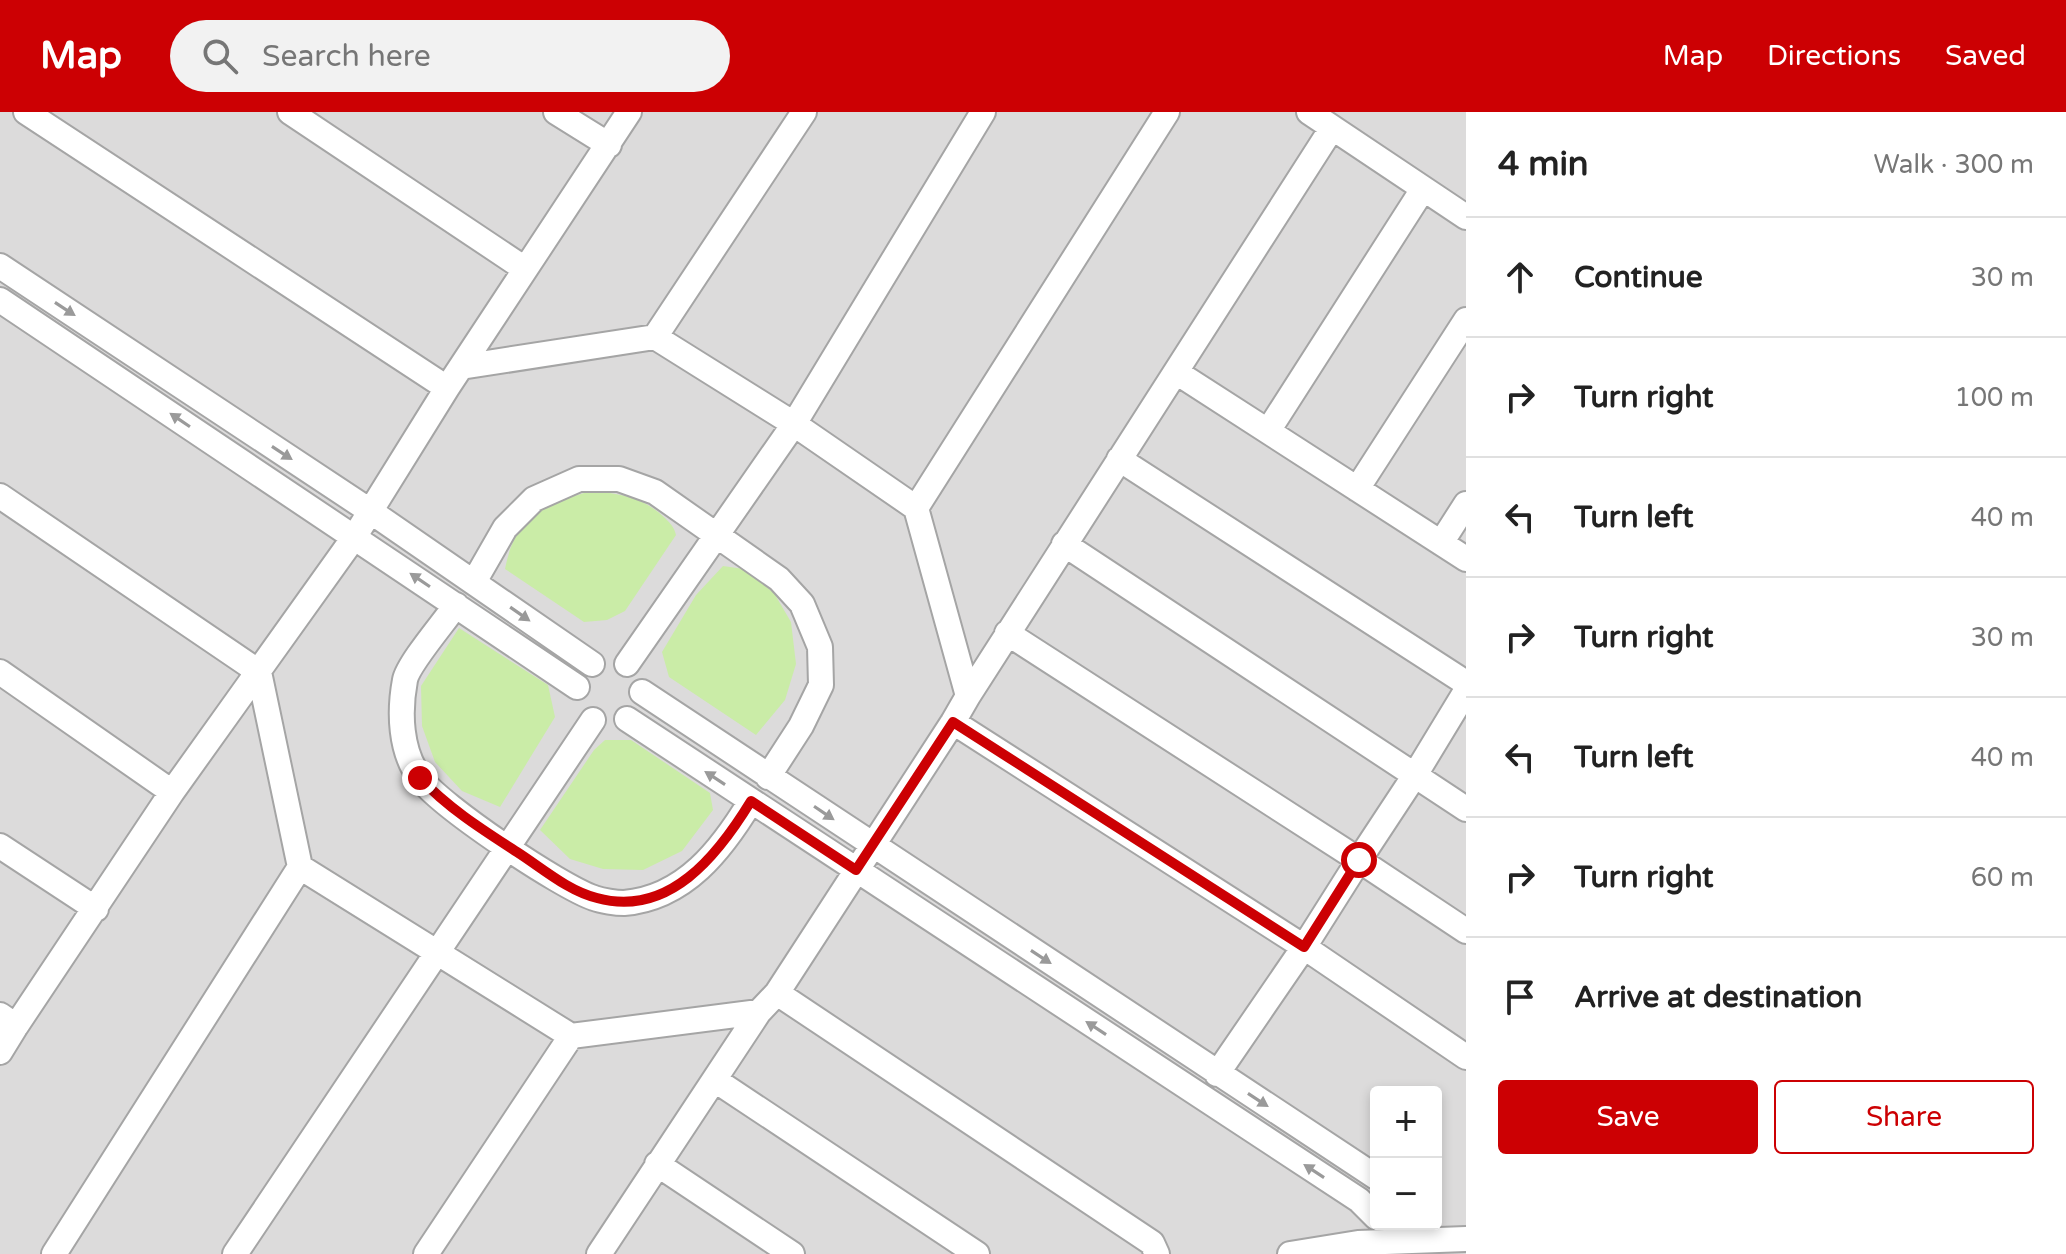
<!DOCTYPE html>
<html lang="en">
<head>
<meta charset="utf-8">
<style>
  body { margin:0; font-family:"Varela Round",sans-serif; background:#f2f2f2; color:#222 }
  .controls { position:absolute; right:24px; bottom:24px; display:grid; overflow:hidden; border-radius:8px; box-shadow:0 4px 12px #0003 }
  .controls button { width:72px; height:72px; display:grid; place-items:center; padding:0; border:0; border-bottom:2px solid #e0e0e0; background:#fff; color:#222; font:40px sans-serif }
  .stop { position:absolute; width:24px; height:24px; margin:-18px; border:6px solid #cc0003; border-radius:50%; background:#fff }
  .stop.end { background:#cc0003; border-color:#fff; box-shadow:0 2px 8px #0008 }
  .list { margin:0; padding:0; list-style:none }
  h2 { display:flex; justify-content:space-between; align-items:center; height:104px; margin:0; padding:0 32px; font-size:34px }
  h2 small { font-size:26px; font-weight:400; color:#767676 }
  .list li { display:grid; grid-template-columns:52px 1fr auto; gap:24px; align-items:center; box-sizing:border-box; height:120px; padding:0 32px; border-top:2px solid #e0e0e0 }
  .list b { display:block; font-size:30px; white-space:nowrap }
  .list em { font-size:26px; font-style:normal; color:#767676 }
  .actions { display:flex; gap:16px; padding:24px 32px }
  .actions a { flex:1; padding:18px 0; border:2px solid #cc0003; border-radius:8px; text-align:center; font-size:28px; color:#cc0003 }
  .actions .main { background:#cc0003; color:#fff }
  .icon { flex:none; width:44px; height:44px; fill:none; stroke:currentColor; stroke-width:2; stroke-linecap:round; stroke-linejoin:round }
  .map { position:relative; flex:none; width:1466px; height:1142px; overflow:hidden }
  header { display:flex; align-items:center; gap:48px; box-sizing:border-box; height:112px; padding:0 40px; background:#cc0003; color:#fff }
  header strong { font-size:38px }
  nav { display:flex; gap:44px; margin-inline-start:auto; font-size:28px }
  .search { width:560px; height:72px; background:#f2f2f2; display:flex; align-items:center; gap:20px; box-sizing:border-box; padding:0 28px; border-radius:44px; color:#767676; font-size:30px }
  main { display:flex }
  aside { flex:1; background:#fff }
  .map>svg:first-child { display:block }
  .residential { fill:#dcdbdb; fill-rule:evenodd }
  .grass { fill:#caeca7 }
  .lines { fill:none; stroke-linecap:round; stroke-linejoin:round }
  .minor-casing { stroke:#a5a5a5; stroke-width:28 }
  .minor { stroke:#fff; stroke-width:24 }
  .oneway { fill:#9a9a9a }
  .route { stroke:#cc0003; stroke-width:10 }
</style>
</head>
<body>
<header>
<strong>Map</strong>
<div class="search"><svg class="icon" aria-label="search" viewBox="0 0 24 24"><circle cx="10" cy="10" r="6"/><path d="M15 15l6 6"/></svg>Search here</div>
<nav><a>Map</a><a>Directions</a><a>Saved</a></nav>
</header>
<main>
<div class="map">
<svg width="1466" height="1142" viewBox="0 0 1466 1142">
  <rect width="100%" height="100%" fill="#efebe3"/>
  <path class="residential" d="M0,0H1466V1142H0ZM1376,980H1436V1112H1376Z"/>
  <path class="grass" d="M592,379C621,382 643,385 665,406C671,412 674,415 676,423L625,499L607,508L584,510L505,457C516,402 542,392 592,379Z
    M723,454L744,457L774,481L791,510L796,552L785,588L756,623L669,565L662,540L696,483Z
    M459,516L548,573L555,605L500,695L462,679L435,650L422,614L421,574Z
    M605,628H631L710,681L713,698L682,739L643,758L603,757L570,747L540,718L594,638Z"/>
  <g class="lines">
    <defs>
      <path id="minor" d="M26,0L447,276
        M290,0L525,157
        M556,0L609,33
        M1309,0L1466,105
        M0,154L370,399L592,552
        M0,188L577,575
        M655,225L804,0
        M461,255L655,225L794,312L916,396L968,584L953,610L777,881L759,900L599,1142
        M1176,260L1466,447
        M1268,319L1423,77
        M1119,347L1466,571
        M1357,377L1466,208
        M0,384L259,560L300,755
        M916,396L1167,0
        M1441,431L1466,392
        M1064,432L1466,697
        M474,470L505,416L534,387L579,367H619L655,380L779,467L802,492L820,535L821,573L801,614L768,665
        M456,493C445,509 408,552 405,568C399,600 400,639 420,666C440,694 561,775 594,786C602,789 616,791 624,791C685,786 722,737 751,689
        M1007,521L1359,748L1304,835L1466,945
        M627,552L794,312L983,0
        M0,560L172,680
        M1466,579L1415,663L1359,748L1466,819
        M642,580L1376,1065
        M968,584L1332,16
        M627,607L1359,1088L1376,1105
        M953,610L1304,835L1217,962
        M0,734L96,797
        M777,881L1152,1131L1157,1142
        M0,903L16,914L0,940
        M16,914L172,680L355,424L447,276L629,0
        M571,924L759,900
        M715,968L977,1142
        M657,1052L792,1142
        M54,1142L300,755L571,924L426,1142
        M235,1142L593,608
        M1290,1142L1358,1131L1466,1127"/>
    </defs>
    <use href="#minor" class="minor-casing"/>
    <use href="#minor" class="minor"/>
  </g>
  <defs><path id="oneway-solid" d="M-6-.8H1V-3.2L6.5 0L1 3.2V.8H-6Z" transform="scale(2)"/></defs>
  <g class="oneway">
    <use href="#oneway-solid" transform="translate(65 197) rotate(33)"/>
    <use href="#oneway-solid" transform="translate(180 308) rotate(-146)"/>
    <use href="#oneway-solid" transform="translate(282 341) rotate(33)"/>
    <use href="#oneway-solid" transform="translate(420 468) rotate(-146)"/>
    <use href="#oneway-solid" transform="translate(520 502) rotate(35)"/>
    <use href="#oneway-solid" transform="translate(715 666) rotate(-147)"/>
    <use href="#oneway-solid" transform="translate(824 701) rotate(34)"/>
    <use href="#oneway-solid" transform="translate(1041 845) rotate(33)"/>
    <use href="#oneway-solid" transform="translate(1096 916) rotate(-147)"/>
    <use href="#oneway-solid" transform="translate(1258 988) rotate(33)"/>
    <use href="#oneway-solid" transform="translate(1314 1059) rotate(-147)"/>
  </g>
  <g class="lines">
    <path class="route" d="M420,666C448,696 483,718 517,740C542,756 568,779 597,786C669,806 718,743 751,689L856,758L953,610L1304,835L1359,748"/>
  </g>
</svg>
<div class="controls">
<button>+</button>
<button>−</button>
</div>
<div class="stop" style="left:1359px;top:748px"></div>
<div class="stop end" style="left:420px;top:666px"></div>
</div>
<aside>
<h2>4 min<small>Walk · 300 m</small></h2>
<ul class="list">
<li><svg class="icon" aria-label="ahead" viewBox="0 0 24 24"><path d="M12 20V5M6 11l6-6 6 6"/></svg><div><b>Continue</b></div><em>30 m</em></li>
<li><svg class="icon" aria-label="right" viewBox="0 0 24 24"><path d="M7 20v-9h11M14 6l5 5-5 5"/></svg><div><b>Turn right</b></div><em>100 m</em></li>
<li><svg class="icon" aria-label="left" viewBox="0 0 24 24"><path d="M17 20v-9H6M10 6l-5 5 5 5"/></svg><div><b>Turn left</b></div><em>40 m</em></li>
<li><svg class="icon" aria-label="right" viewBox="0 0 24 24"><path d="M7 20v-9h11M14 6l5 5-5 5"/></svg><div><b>Turn right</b></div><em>30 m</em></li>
<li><svg class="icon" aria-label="left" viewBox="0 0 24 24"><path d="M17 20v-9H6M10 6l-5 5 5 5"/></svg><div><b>Turn left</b></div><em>40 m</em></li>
<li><svg class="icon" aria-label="right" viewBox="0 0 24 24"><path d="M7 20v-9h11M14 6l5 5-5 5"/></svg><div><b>Turn right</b></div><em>60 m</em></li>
<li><svg class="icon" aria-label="arrive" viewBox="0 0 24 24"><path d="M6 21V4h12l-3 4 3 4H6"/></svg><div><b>Arrive at destination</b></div></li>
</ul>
<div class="actions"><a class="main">Save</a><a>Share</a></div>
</aside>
</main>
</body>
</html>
